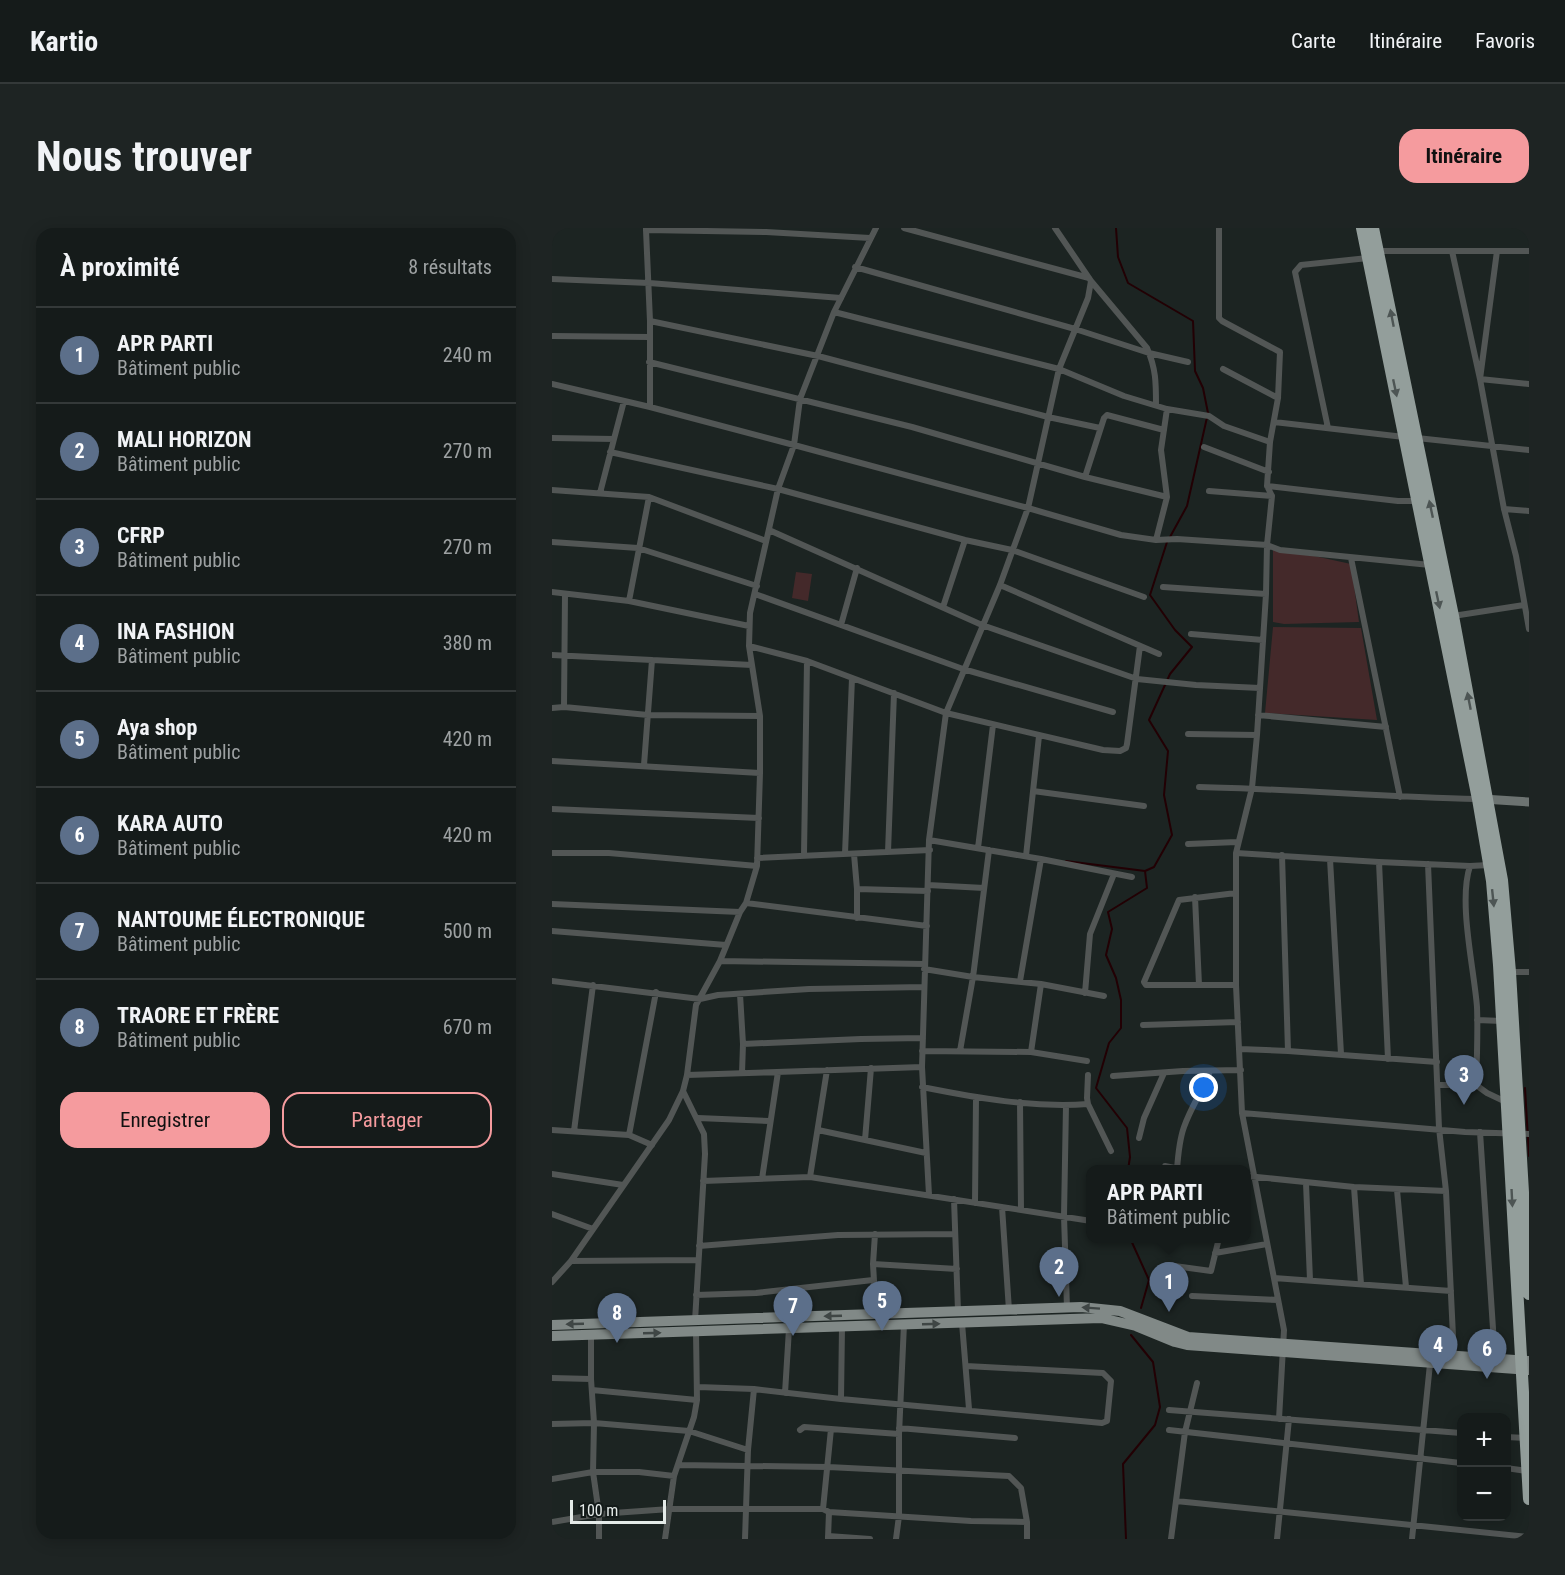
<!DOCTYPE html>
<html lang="fr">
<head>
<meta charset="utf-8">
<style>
  body { margin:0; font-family:"Roboto Condensed",sans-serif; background:#1e2423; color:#f1f3f6 }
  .controls { position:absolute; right:18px; bottom:18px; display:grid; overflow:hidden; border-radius:12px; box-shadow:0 3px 15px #0003 }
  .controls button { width:54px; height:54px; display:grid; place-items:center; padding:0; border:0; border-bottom:2px solid #343939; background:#151b1a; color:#f1f3f6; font:30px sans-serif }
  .scale { position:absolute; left:18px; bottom:15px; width:96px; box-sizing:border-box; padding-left:6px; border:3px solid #e5ebe9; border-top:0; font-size:16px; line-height:21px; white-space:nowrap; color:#e5ebe9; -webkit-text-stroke:4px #131a19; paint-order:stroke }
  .you { position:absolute; left:652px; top:860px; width:21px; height:21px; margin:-15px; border:4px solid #fff; border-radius:50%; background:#1a73e8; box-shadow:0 0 0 9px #1a73e833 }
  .badge { display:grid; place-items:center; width:39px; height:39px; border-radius:50%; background:#f59b9e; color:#fff; font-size:20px; font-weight:700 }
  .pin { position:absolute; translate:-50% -50px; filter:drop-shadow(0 2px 3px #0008) }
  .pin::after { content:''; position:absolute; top:32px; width:21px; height:18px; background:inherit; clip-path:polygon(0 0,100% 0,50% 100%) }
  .popup { position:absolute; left:534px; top:937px; width:165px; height:78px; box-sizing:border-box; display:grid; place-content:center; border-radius:12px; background:#151b1a; filter:drop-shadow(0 2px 4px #0005); font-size:20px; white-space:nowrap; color:#9da1a2 }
  .popup b { font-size:22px; color:#f1f3f6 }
  .popup::after { content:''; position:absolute; left:50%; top:100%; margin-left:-12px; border:12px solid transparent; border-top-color:#151b1a }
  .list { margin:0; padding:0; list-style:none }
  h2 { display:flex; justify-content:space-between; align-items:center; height:78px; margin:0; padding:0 24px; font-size:26px }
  h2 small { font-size:20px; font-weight:400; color:#9da1a2 }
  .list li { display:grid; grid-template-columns:39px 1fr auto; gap:18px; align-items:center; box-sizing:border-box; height:96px; padding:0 24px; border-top:2px solid #343939 }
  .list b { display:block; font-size:22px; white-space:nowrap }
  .list p { margin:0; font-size:20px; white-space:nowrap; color:#9da1a2 }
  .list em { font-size:20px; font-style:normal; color:#9da1a2 }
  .actions { display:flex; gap:12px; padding:18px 24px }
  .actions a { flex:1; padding:14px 0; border:2px solid #f59b9e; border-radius:18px; text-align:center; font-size:21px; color:#f59b9e }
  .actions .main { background:#f59b9e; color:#111 }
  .map { position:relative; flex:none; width:977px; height:1311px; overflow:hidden; border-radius:18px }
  header { display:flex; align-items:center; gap:36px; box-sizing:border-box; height:84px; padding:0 30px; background:#151b1a; border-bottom:2px solid #343939 }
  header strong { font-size:28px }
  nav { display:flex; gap:33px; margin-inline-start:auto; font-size:21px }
  .intro { display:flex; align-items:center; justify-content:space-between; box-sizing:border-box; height:144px; padding:0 36px }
  h1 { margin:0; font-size:42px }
  .button { padding:15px 27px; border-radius:18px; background:#f59b9e; color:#111; font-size:21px; font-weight:700 }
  main { display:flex; gap:36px; padding:0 36px }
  aside { flex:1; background:#151b1a; border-radius:18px; box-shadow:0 3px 15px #0003 }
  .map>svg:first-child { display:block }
  .garden { fill:#44292a }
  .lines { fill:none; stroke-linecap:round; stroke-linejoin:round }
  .stream { stroke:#220004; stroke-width:2 }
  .street { stroke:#525655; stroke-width:6 }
  .secondary { stroke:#6c7371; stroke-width:9 }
  .primary { stroke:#818987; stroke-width:10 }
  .highway { stroke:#939e9b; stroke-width:12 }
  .oneway { fill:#4d5554 }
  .oneway2 { fill:#3f4645 }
</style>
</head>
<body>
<header>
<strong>Kartio</strong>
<nav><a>Carte</a><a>Itinéraire</a><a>Favoris</a></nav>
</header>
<div class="intro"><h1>Nous trouver</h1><a class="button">Itinéraire</a></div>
<main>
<aside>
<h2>À proximité<small>8 résultats</small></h2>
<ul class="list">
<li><span class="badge" style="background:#5c6f8a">1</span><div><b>APR PARTI</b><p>Bâtiment public</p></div><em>240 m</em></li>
<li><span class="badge" style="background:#5c6f8a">2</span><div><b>MALI HORIZON</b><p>Bâtiment public</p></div><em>270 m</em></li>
<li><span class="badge" style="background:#5c6f8a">3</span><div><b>CFRP</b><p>Bâtiment public</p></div><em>270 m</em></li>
<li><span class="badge" style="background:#5c6f8a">4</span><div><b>INA FASHION</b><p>Bâtiment public</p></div><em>380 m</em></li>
<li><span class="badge" style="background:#5c6f8a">5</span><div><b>Aya shop</b><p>Bâtiment public</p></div><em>420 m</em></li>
<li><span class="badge" style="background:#5c6f8a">6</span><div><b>KARA AUTO</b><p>Bâtiment public</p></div><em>420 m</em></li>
<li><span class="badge" style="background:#5c6f8a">7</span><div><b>NANTOUME ÉLECTRONIQUE</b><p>Bâtiment public</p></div><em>500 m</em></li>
<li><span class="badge" style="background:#5c6f8a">8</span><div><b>TRAORE ET FRÈRE</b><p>Bâtiment public</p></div><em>670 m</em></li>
</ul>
<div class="actions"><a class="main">Enregistrer</a><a>Partager</a></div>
</aside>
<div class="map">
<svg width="977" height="1311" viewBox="0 0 977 1311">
  <rect width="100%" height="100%" fill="#1c2422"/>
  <path class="garden" d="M721,319L799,336L807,394L732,396L721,394Z
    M244,344L260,346L256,373L240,370Z
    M721,399L809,400L825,492L713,485Z"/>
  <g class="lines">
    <path class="stream" d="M564,0L566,29L576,55L641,93L643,143L651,160L656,185L635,278L618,309
      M514,633L593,643
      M973,860L977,928
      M576,942L578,929L575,900L544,860L557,815L569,800V772L564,750L554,727L560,701L556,684L595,660L593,643L602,639L620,607L612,567L616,523L597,492L618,446L640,419L623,402L598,367L615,314
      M578,1010L597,1052L589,1080
      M574,1311L571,1236L603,1197L608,1179L601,1134L579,1107"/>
    <path class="street" d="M94,0V2L214,4L318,10
      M352,0L537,50
      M503,0L539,53L595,120C604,141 604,154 604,177
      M667,0V90L670,93L728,124L726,170L718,214L715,258L720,268L715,317L714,366L705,507L700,560L684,625
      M94,2L98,93V179
      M826,23H977
      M900,23L928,151L952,281L964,328L977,401
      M945,23L928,151L977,156
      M303,39L523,101L597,125L636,134
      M0,51L97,55L289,70
      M282,84L507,141L572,168L615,181L657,188L672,198L718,214
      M98,93L266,128L496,189L548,200
      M0,108L97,109
      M97,134L360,199L533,249L615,269
      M671,141L726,170
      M0,156L98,179L242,217L476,280L569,307L604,312L625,311L715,317L728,322L878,337
      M722,194L852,209
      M776,200L743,44L749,37L816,30
      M0,210L62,211L48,265
      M865,210L977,222
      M62,211L72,173
      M652,219L717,244
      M58,224L226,261L413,312L460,322L592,369
      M533,249L552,190L555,187L612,202
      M715,258L846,273H865
      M0,262L97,269L214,313
      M657,263L720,268
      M952,281L977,283
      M217,302L430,397L585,451L644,457L708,460
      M604,312L615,269L609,222L615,181
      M0,314L86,320L205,358
      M799,330L848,569
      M448,357L607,426
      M611,359L714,366
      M0,364L77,373L197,398
      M203,366L411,441L561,484
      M77,373L97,269
      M391,379L413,312
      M901,388L972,377
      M289,397L305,340
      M639,406L711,412
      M197,418L255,433L394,485L551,522L568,523L574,520L575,516L588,418
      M0,427L200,437
      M12,479L13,366
      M0,480L12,479L96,487L208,488
      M706,487L834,499
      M636,506L705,507
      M0,533L208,545
      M92,537L100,432
      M647,559C740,561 832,569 925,571
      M481,563L592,578
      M0,581L207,590
      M377,612L489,631L580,649
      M636,616L685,614
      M426,620L441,497
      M336,624L342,465
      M0,625H57L205,638
      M293,626L300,450
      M302,626L305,661V690
      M252,627L255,433
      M730,627L736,823
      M474,628L487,508
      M205,630L378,622
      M778,631L789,826
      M827,634L836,831
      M876,636L887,900L894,963L902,1129
      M918,638C906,674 922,740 925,779C926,805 925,831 924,857L935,865L954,874
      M376,657L432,660
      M305,661L376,663
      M643,669L647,757
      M194,675L375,698
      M0,676L188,684
      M0,703L174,717
      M168,733L373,736
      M372,741L421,749L489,756L552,768
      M958,744H977
      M0,753L148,771L166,767L257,761L372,759
      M468,753L489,631
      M684,757H594L592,754L627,672L684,665
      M533,765L538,706L562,646
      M188,766L191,816L190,845
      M925,792L950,793
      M591,797L686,794
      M191,816L309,811L371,810
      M688,821L736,823L885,834
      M370,823L479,824L535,833
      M408,823L421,749L437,622
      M479,824L489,756
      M135,847L370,839
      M536,847L535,870L536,876L559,923
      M561,848L631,843L689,842
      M886,857H924
      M370,859C425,870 480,880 536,876
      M131,863L152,906L153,926L143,1093
      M468,874L469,982
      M514,877L512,988L515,1080
      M690,885L913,904L977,906
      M146,890L217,893
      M0,902L77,907L100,917
      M266,902L374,925
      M22,903L41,757
      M928,904L943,1131
      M77,907L104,764
      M587,910L592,890L612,845
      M313,912L319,840
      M613,938L632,942
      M625,942C626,927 627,913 632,899C639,879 651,862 658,843
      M0,946L71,957
      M695,948L802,959L894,963
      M258,949L275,842
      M210,951L226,844
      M151,953L258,949L539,993
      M754,955L758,1052
      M802,959L809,1056
      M845,962L854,1059
      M377,967L370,839L377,612L394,485L448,357L476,280L507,141L536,70L539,53
      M402,971L406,1083
      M423,975L424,870
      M450,979L457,1082
      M0,986L41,1001
      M323,1006L321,1036L324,1087
      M147,1018L286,1007L403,1006
      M663,1025L715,1016
      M19,1033L146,1032
      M321,1036L405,1041
      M615,1037L659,1043L667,1010
      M722,1050L899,1063
      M0,1054L19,1033L117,892L131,863L135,847L144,777L168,733L188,684L194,675L205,638L208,545V488L197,418L198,385L226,261L242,217L248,171L282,84L324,0
      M144,1067L204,1065L321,1052
      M640,1068L726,1072
      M410,1095L417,1181
      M39,1108V1151L42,1195L41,1244L47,1286V1311
      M0,1150L39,1151
      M146,1159L202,1161L289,1171L550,1195L555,1193L559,1153L551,1145L414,1138
      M40,1162L145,1172
      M233,1165L237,1101
      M289,1171L290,1099
      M617,1182L909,1205
      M727,1191L732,1102L690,885L684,757V625L827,634L918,638L937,637
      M0,1196L42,1195L137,1203L196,1222
      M347,1200L463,1210
      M248,1202L252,1199L347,1206
      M617,1202L909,1235
      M954,1209L974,1210
      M126,1237L276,1239L457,1248L469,1260L475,1294V1311
      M954,1240L975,1243
      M0,1251L41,1244H87L122,1248
      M624,1273L977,1309
      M271,1281L279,1201
      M0,1294L47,1286L118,1281H271L277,1284L419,1293L475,1294
      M276,1308L318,1311
      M276,1310L277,1284
      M113,1311L122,1248L142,1189L145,1172L144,1104
      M193,1311L196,1222L202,1161
      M344,1311L347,1288V1206L352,1096
      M619,1311L633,1204L645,1155
      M725,1311L737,1191
      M860,1311L878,1136"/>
    <path class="secondary" d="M931,571L977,574"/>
    <path class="primary" d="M0,1097L529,1079L568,1083L636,1109L977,1133
      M0,1108L549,1090L584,1098L623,1114L635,1117L977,1142"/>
    <path class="highway" d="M810,0L926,571L940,653L947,737L977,1271
      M821,0L901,388L950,652L958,744L977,1066"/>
  </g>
  <defs><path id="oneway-solid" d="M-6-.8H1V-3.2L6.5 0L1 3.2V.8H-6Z" transform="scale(1.5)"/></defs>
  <g class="oneway">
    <use href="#oneway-solid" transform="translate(840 90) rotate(-101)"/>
    <use href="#oneway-solid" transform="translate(843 160) rotate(78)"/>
    <use href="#oneway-solid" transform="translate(879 281) rotate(-102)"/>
    <use href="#oneway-solid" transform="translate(886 372) rotate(78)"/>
    <use href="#oneway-solid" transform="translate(917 473) rotate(-101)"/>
    <use href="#oneway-solid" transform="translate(941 670) rotate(84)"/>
    <use href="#oneway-solid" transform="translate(960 970) rotate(87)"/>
  </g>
  <g class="oneway2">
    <use href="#oneway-solid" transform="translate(539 1080) rotate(-176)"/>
    <use href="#oneway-solid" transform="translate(281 1088) rotate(178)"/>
    <use href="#oneway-solid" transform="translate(23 1096) rotate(178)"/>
    <use href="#oneway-solid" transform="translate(379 1096) rotate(-2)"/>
    <use href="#oneway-solid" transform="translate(100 1105) rotate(-2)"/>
  </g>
</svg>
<div class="controls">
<button>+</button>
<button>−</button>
</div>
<div class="scale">100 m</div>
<div class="you"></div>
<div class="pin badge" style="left:617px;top:1084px;background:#5c6f8a">1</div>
<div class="popup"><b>APR PARTI</b>Bâtiment public</div>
<div class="pin badge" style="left:507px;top:1069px;background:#5c6f8a">2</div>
<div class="pin badge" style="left:912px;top:877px;background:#5c6f8a">3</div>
<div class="pin badge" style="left:886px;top:1147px;background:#5c6f8a">4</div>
<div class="pin badge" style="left:330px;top:1103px;background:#5c6f8a">5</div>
<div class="pin badge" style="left:935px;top:1151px;background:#5c6f8a">6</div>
<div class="pin badge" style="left:241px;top:1108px;background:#5c6f8a">7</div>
<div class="pin badge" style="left:65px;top:1115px;background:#5c6f8a">8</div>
</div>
</main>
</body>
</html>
